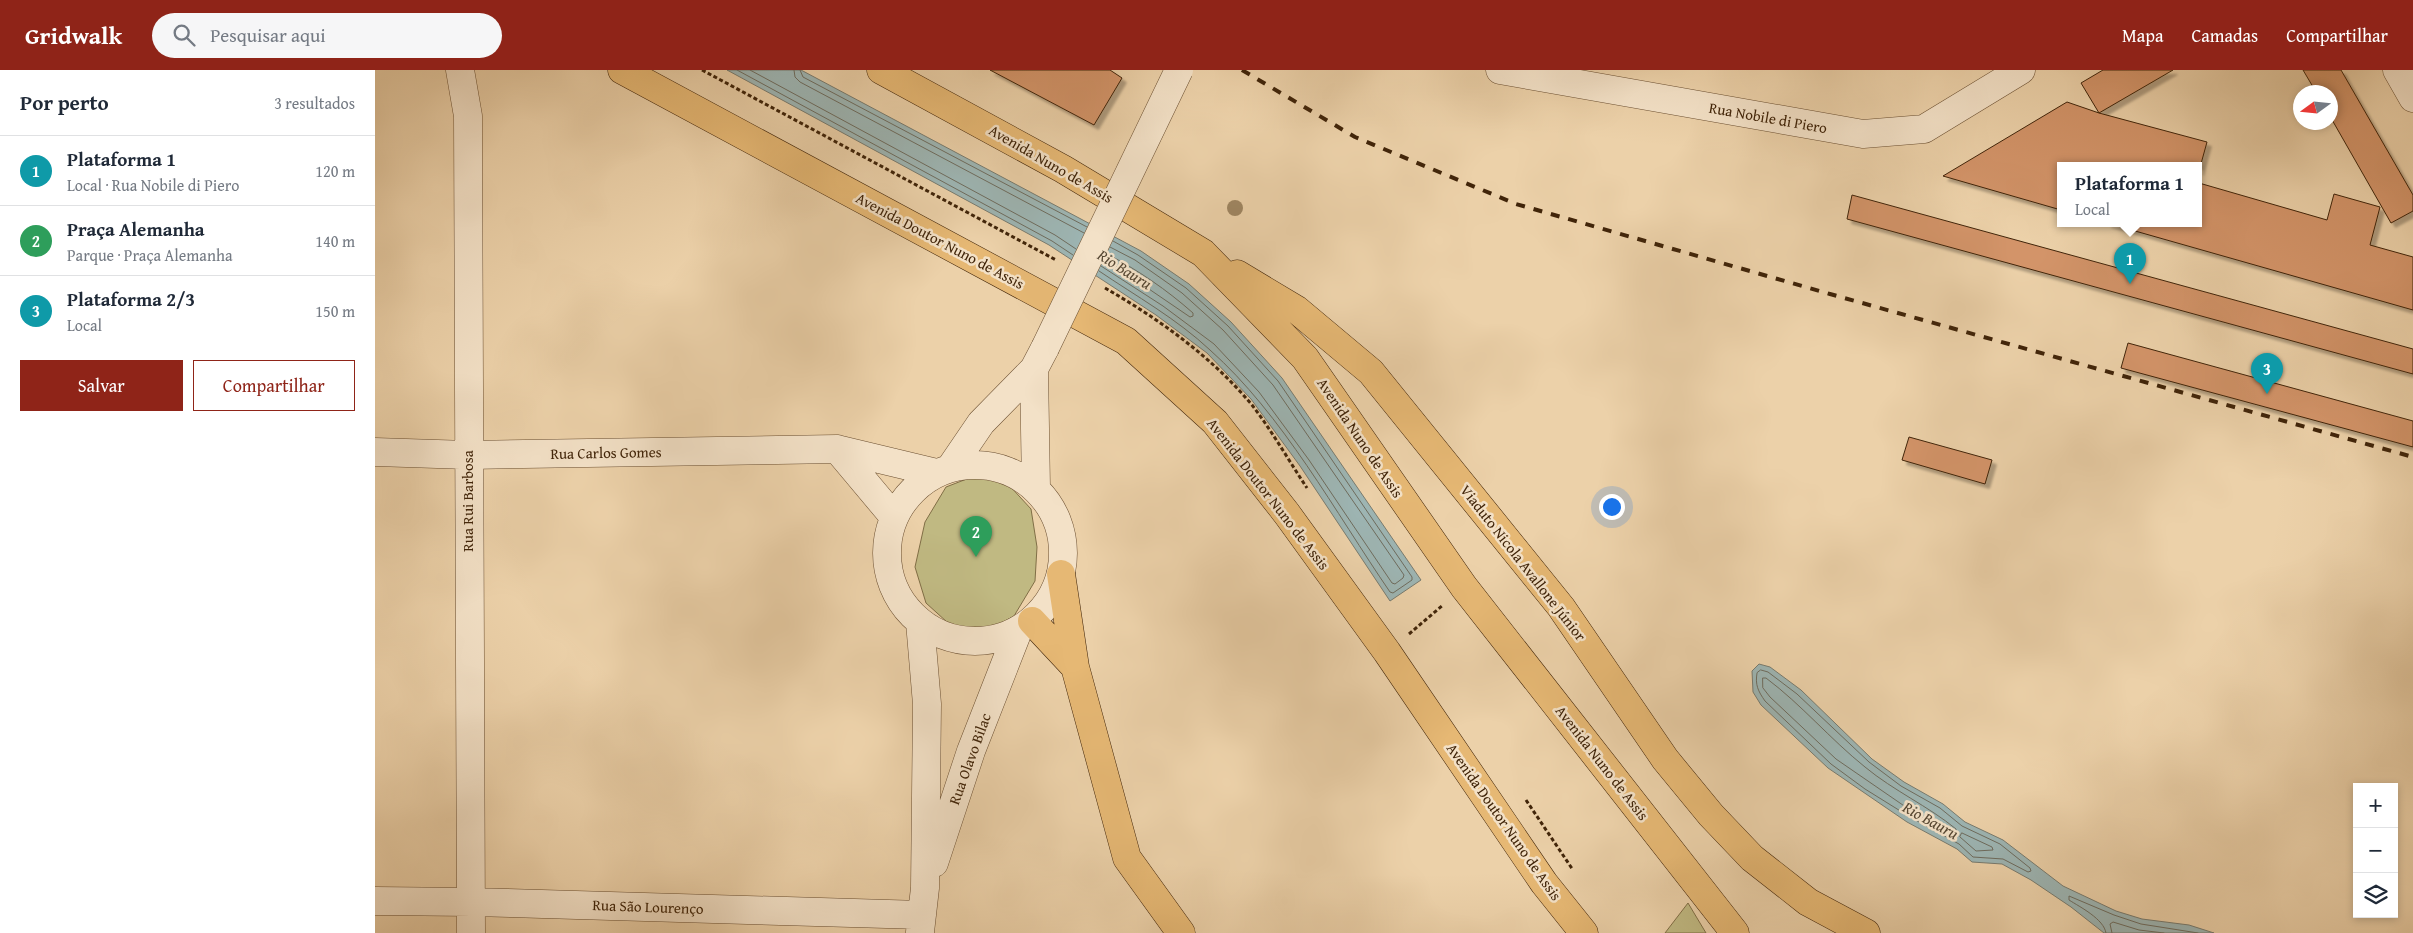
<!DOCTYPE html>
<html lang="pt">
<head>
<meta charset="utf-8">
<style>
  body { margin:0; font-family:"Gentium Book Plus",serif; background:#f6f6f7; color:#1f2937 }
  .controls { position:absolute; right:15px; bottom:15px; display:grid; overflow:hidden; border-radius:0px; box-shadow:0 2px 8px #0003 }
  .controls button { width:45px; height:45px; display:grid; place-items:center; padding:0; border:0; border-bottom:1px solid #e0e1e3; background:#fff; color:#1f2937; font:25px sans-serif }
  .compass { position:absolute; left:1918px; top:15px; width:45px; height:45px; border-radius:50%; background:#fff; box-shadow:0 2px 8px #0003; rotate:255deg }
  .you { position:absolute; left:1236px; top:436px; width:18px; height:18px; margin:-12px; border:4px solid #fff; border-radius:50%; background:#1a73e8; box-shadow:0 0 0 8px #1a73e833 }
  .badge { display:grid; place-items:center; width:32px; height:32px; border-radius:50%; background:#8f2418; color:#fff; font-size:16px; font-weight:700 }
  .pin { position:absolute; translate:-50% -41px; filter:drop-shadow(0 1px 2px #0008) }
  .pin::after { content:''; position:absolute; top:26px; width:18px; height:15px; background:inherit; clip-path:polygon(0 0,100% 0,50% 100%) }
  .popup { position:absolute; left:1682px; top:92px; width:145px; height:65px; box-sizing:border-box; display:grid; place-content:center; border-radius:0px; background:#fff; filter:drop-shadow(0 1px 4px #0005); font-size:16px; white-space:nowrap; color:#747a83 }
  .popup b { font-size:19px; color:#1f2937 }
  .popup::after { content:''; position:absolute; left:50%; top:100%; margin-left:-10px; border:10px solid transparent; border-top-color:#fff }
  .list { margin:0; padding:0; list-style:none }
  h2 { display:flex; justify-content:space-between; align-items:center; height:65px; margin:0; padding:0 20px; font-size:21px }
  h2 small { font-size:16px; font-weight:400; color:#747a83 }
  .list li { display:grid; grid-template-columns:32px 1fr auto; gap:15px; align-items:center; box-sizing:border-box; height:70px; padding:0 20px; border-top:1px solid #e0e1e3 }
  .list b { display:block; font-size:19px; white-space:nowrap }
  .list p { margin:0; font-size:16px; white-space:nowrap; color:#747a83 }
  .list em { font-size:16px; font-style:normal; color:#747a83 }
  .actions { display:flex; gap:10px; padding:15px 20px }
  .actions a { flex:1; padding:11px 0; border:1px solid #8f2418; border-radius:0px; text-align:center; font-size:18px; color:#8f2418 }
  .actions .main { background:#8f2418; color:#fff }
  .icon { flex:none; width:28px; height:28px; fill:none; stroke:currentColor; stroke-width:2; stroke-linecap:round; stroke-linejoin:round }
  .map { position:relative; flex:none; width:2038px; height:863px; overflow:hidden }
  header { display:flex; align-items:center; gap:30px; box-sizing:border-box; height:70px; padding:0 25px; background:#8f2418; color:#fff }
  header strong { font-size:24px }
  nav { display:flex; gap:28px; margin-inline-start:auto; font-size:18px }
  .search { width:350px; height:45px; background:#f6f6f7; display:flex; align-items:center; gap:12px; box-sizing:border-box; padding:0 18px; border-radius:28px; color:#747a83; font-size:19px }
  main { display:flex }
  aside { flex:1; background:#fff }
  .map>svg:first-child { display:block }
  .green { fill:#c0b982; stroke:#806e46 }
  .water { fill:#9db5b3; stroke:#787b6f }
  .lines { fill:none; stroke-linecap:round; stroke-linejoin:round }
  .shore { stroke:#6e6c5e; stroke-width:1 }
  .building { fill:#d39469; stroke:#402409; filter:url(#shadow) }
  .minor-casing { stroke:#6b4f31; stroke-width:29 }
  .major-casing { stroke:#402409; stroke-width:29 }
  .path { stroke:#402409; stroke-width:3; stroke-dasharray:4 2.5; stroke-linecap:butt }
  .minor { stroke:#f3e1c7; stroke-width:28 }
  .major { stroke:#e6b874; stroke-width:28 }
  .rail { stroke:#402409; stroke-width:4; stroke-dasharray:9 9; stroke-linecap:butt }
  .minor-bridge-casing { stroke:#6b4f31; stroke-width:29; stroke-linecap:butt }
  .minor-bridge { stroke:#f3e1c7; stroke-width:28 }
  .tree { fill:#9f8662 }
  .labels { text-anchor:middle; stroke-width:5; stroke-linejoin:round; paint-order:stroke }
  .street-label { font-size:15px; fill:#402409; stroke:#f3e1c7 }
  .water-label { font-size:16px; font-style:italic; fill:#574834; stroke:#f3e1c7 }
</style>
</head>
<body>
<header>
<strong>Gridwalk</strong>
<div class="search"><svg class="icon" aria-label="search" viewBox="0 0 24 24"><circle cx="10" cy="10" r="6"/><path d="M15 15l6 6"/></svg>Pesquisar aqui</div>
<nav><a>Mapa</a><a>Camadas</a><a>Compartilhar</a></nav>
</header>
<main>
<aside>
<h2>Por perto<small>3 resultados</small></h2>
<ul class="list">
<li><span class="badge" style="background:#0f9aa8">1</span><div><b>Plataforma 1</b><p>Local · Rua Nobile di Piero</p></div><em>120 m</em></li>
<li><span class="badge" style="background:#2e9e5b">2</span><div><b>Praça Alemanha</b><p>Parque · Praça Alemanha</p></div><em>140 m</em></li>
<li><span class="badge" style="background:#0f9aa8">3</span><div><b>Plataforma 2/3</b><p>Local</p></div><em>150 m</em></li>
</ul>
<div class="actions"><a class="main">Salvar</a><a>Compartilhar</a></div>
</aside>
<div class="map">
<svg width="2038" height="863" viewBox="0 0 2038 863">
  <defs>
    <filter id="shadow"><feDropShadow dx="4.5" dy="4.5" stdDeviation="1" flood-color="#0004"/></filter>
  </defs>
  <rect width="100%" height="100%" fill="#ecd1a9"/>
  <filter id="stains"><feTurbulence type="fractalNoise" baseFrequency=".004" numOctaves="4"/><feColorMatrix values="0 0 0 0 .2 0 0 0 0 .09 0 0 0 0 .02 0 0 0 .5 -.17"/></filter>
  <radialGradient id="worn" r=".72"><stop offset=".6" stop-color="#630" stop-opacity="0"/><stop offset="1" stop-color="#630" stop-opacity=".3"/></radialGradient>
  <path class="green" d="M602,405L633,414L656,439L662,477L660,511L639,546L612,561L583,562L551,533L540,497L550,452L571,417Z
    M1313,833L1331,863H1290Z"/>
  <path class="water" d="M352,0H426L766,181L814,214L856,252L907,308L1046,510L1015,531L925,396L876,329L832,283L781,245L674,175Z
    M1384,594L1395,597L1426,620L1497,689L1529,712L1568,734L1590,752L1628,770L1688,816L1741,841L1767,849L1814,855L1839,863H1729L1696,837L1656,810L1627,794L1597,792L1582,779L1532,752L1453,698L1386,635L1378,622L1377,601Z"/>
  <g class="lines">
    <path class="shore" d="M362,0L677,171L698,185
      M375,0L680,165L701,179
      M419,0L420,7L425,12L709,163
      M425,0L428,7L712,157
      M730,189L815,247L818,246V243C792,220 763,200 732,184
      M726,196L788,236L839,274L884,322L934,390L1017,513L1020,514L1028,508L1029,505L898,315L848,260L807,223L760,190L735,177
      M724,201C761,226 802,249 835,280C908,345 960,442 1015,522L1018,523L1037,510V507L903,311L853,256L811,218L763,185L738,171
      M1386,600L1393,602L1422,624L1494,692L1526,716L1565,738L1587,756L1625,774L1655,798L1656,801L1653,802L1628,789L1598,787L1584,774L1535,747L1490,719L1456,694L1390,631C1383,621 1380,615 1382,603Z
      M1388,608H1391C1427,635 1455,669 1490,697C1519,721 1553,736 1581,759V763H1578L1538,742L1461,689L1395,627L1388,618Z
      M1587,763L1617,777L1618,780L1601,781L1585,767Z
      M1731,863C1729,849 1705,837 1694,830V826L1739,845L1766,854L1823,863
      M1737,863L1735,854L1738,852L1764,860L1789,863"/>
  </g>
  <path class="building" d="M615,0H735L747,8L719,55Z
    M1728,0H1798L1724,43L1706,13Z
    M1928,0H1966L2038,125V141L2016,153L1956,48V22H1941Z
    M1692,32L1724,43L1832,72L1824,101V95H1686V140L1568,106Z
    M1824,113L1952,150L1959,124L2005,137L1995,175L2038,187V240L1732,153H1824Z
    M1477,125L2038,279V304L1472,149Z
    M1753,273L2038,351V377L1746,298Z
    M1534,367L1617,390L1610,414L1527,390Z"/>
  <g class="lines">
    <defs>
      <path id="minor" d="M85,0L93,46L96,863
        M1125,0L1488,64L1549,59L1646,0
        M2022,0L2038,28
        M659,299L661,418
        M462,379L519,447
        M0,382L93,385L462,379L562,403
        M512 483a88 88 0 1 1 176 0a88 88 0 1 1-176 0Z
        M576,397L606,353L659,299L670,278
        M545,552L552,634L550,818L545,862
        M559,793L596,681L643,561
        M0,831L97,832L547,845"/>
      <path id="major" d="M247,0L751,271L840,352L912,444L1012,582L1169,813L1209,863
        M506,0L688,99L828,183L930,288L1089,517L1360,863
        M862,204L922,240L996,302L1186,537L1290,689L1336,745L1377,788L1433,832L1491,863
        M686,504L700,597L752,788L806,863
        M657,551L700,597"/>
    </defs>
    <use href="#minor" class="minor-casing"/>
    <use href="#major" class="major-casing"/>
    <path class="path" d="M327,0L681,190
      M730,218C784,249 837,287 877,335C897,361 914,391 932,418
      M1034,564L1068,535
      M1151,730L1198,800"/>
    <use href="#minor" class="minor"/>
    <use href="#major" class="major"/>
    <path class="rail" d="M867,0L980,67L1141,134L1455,224L2038,387"/>
    <defs>
      <path id="minor-bridge" d="M670,278L804,0"/>
    </defs>
    <use href="#minor-bridge" class="minor-bridge-casing"/>
    <use href="#minor-bridge" class="minor-bridge"/>
  </g>
  <circle class="tree" cx="860" cy="138" r="8"/>
  <g class="labels">
    <g class="street-label">
      <text transform="translate(1393 48) rotate(10)" y="5">Rua Nobile di Piero</text>
      <text transform="translate(676 94) rotate(30)" y="5">Avenida Nuno de Assis</text>
      <text transform="translate(565 171) rotate(28)" y="5">Avenida Doutor Nuno de Assis</text>
      <text transform="translate(985 368) rotate(56)" y="5">Avenida Nuno de Assis</text>
      <text transform="translate(231 383) rotate(-1)" y="5">Rua Carlos Gomes</text>
      <text transform="translate(893 424) rotate(52)" y="5">Avenida Doutor Nuno de Assis</text>
      <text transform="translate(93 431) rotate(-90)" y="5">Rua Rui Barbosa</text>
      <text transform="translate(1148 493) rotate(52)" y="5">Viaduto Nicola Avallone Júnior</text>
      <text transform="translate(595 689) rotate(-70)" y="5">Rua Olavo Bilac</text>
      <text transform="translate(1227 693) rotate(52)" y="5">Avenida Nuno de Assis</text>
      <text transform="translate(1129 752) rotate(55)" y="5">Avenida Doutor Nuno de Assis</text>
      <text transform="translate(273 837) rotate(2)" y="5">Rua São Lourenço</text>
    </g>
    <g class="water-label">
      <text transform="translate(750 199) rotate(32)" y="6">Rio Bauru</text>
      <text transform="translate(1556 750) rotate(29)" y="6">Rio Bauru</text>
    </g>
  </g>
  <rect width="100%" height="100%" filter="url(#stains)"/>
  <rect width="100%" height="100%" fill="url(#worn)"/>
</svg>
<div class="controls">
<button>+</button>
<button>−</button>
<button><svg class="icon" aria-label="layers" viewBox="0 0 24 24"><path d="M12 4l9 5-9 5-9-5zM3 14l9 5 9-5"/></svg></button>
</div>
<svg class="compass" viewBox="-18 -18 36 36"><path d="M0-13l5 13h-10z" fill="#e53935"/><path d="M0 13l5-13h-10z" fill="#747a83"/></svg>
<div class="you"></div>
<div class="pin badge" style="left:1755px;top:214px;background:#0f9aa8">1</div>
<div class="popup"><b>Plataforma 1</b>Local</div>
<div class="pin badge" style="left:601px;top:487px;background:#2e9e5b">2</div>
<div class="pin badge" style="left:1892px;top:324px;background:#0f9aa8">3</div>
</div>
</main>
</body>
</html>
